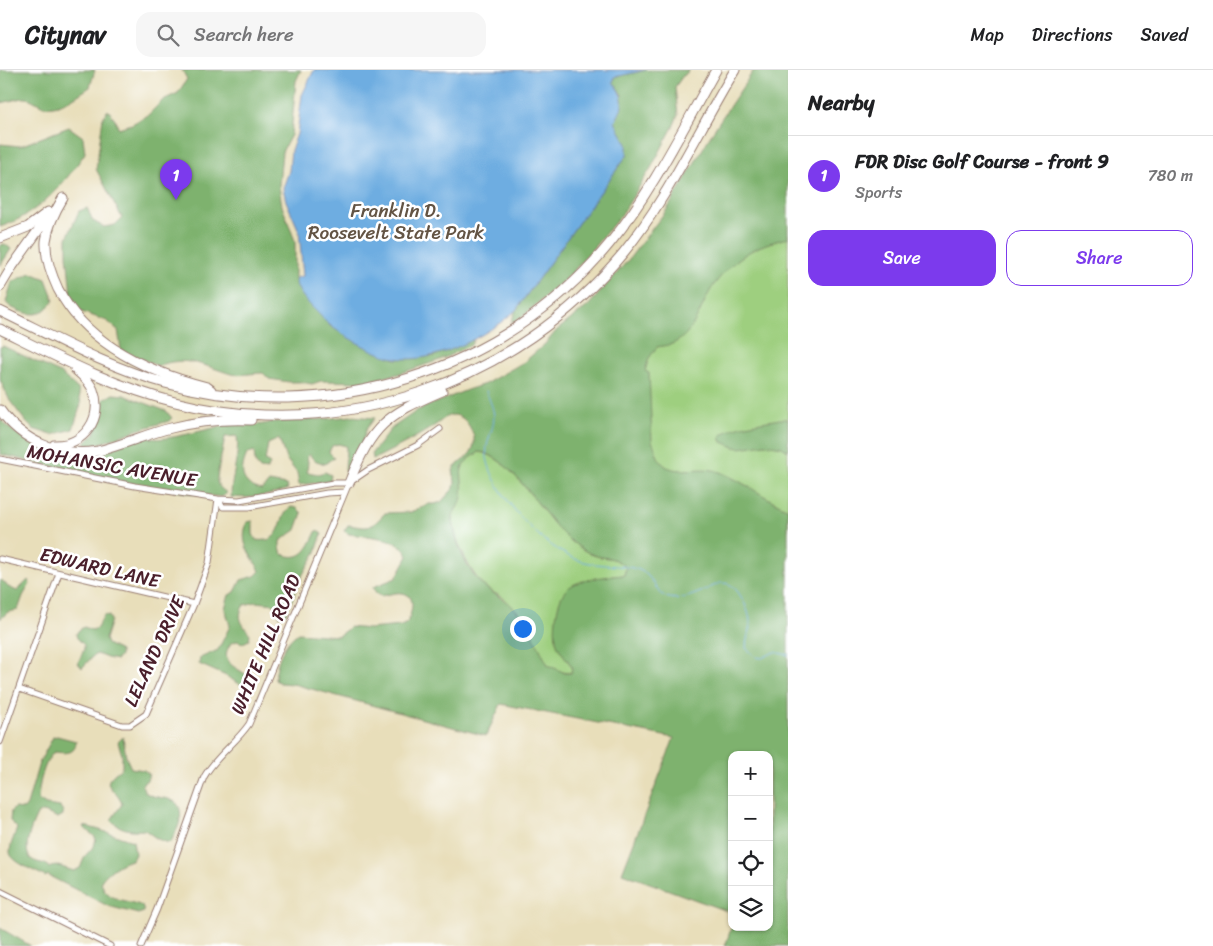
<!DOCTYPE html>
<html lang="en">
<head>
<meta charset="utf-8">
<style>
  body { margin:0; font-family:Sriracha,sans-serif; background:#f6f6f6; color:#202124 }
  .controls { position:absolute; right:15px; bottom:15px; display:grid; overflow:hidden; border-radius:10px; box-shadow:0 1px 4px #0004 }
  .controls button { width:45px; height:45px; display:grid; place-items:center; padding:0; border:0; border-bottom:1px solid #e0e0e0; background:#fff; color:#202124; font:25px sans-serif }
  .you { position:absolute; left:522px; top:558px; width:18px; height:18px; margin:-12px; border:4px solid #fff; border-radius:50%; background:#1a73e8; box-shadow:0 0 0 8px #1a73e833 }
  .badge { display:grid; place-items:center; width:32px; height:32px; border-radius:50%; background:#7c3aed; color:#fff; font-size:16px; font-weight:700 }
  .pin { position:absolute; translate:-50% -41px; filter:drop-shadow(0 1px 2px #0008) }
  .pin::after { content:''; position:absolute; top:26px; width:18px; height:15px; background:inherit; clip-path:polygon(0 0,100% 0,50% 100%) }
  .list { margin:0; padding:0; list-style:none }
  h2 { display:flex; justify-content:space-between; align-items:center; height:65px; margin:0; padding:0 20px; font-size:21px }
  h2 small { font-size:16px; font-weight:400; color:#757577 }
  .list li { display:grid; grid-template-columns:32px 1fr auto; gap:15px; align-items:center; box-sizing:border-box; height:80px; padding:0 20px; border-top:1px solid #e0e0e0 }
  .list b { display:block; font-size:19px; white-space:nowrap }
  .list p { margin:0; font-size:16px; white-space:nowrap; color:#757577 }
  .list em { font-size:16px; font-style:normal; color:#757577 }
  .actions { display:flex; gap:10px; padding:15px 20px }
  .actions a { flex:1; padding:11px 0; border:1px solid #7c3aed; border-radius:15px; text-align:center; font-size:18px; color:#7c3aed }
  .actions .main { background:#7c3aed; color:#fff }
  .icon { flex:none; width:28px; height:28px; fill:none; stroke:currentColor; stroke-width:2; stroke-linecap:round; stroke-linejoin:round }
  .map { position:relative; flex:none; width:788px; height:876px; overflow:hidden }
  header { display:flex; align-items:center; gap:30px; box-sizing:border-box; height:70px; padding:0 25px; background:#fff; border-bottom:1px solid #e0e0e0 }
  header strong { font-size:24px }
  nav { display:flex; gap:28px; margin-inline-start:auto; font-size:18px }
  .search { width:350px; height:45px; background:#f6f6f6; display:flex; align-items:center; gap:12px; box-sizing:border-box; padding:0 18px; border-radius:15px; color:#757577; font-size:19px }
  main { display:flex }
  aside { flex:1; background:#fff }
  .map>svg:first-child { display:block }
  .green { fill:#9ecf7f; stroke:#747755 }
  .forest { fill:#7eb26e; stroke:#64684c; fill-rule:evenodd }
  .water { fill:#6eade1; stroke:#5c6686 }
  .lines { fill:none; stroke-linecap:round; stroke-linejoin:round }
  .stream { stroke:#6eade1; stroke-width:1 }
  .minor-casing { stroke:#997e72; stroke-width:7 }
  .motorway-casing { stroke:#997e72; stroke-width:11 }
  .minor { stroke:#fff; stroke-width:5 }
  .motorway { stroke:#fff; stroke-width:9 }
  .labels { text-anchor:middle; stroke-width:5; stroke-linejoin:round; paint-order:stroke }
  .park-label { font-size:19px; fill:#635444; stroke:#fff }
  .street-label { font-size:19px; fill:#4a1f2b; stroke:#fff }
</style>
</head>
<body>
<header>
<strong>Citynav</strong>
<div class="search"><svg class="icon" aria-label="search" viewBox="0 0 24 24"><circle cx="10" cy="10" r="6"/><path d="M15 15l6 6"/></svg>Search here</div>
<nav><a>Map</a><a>Directions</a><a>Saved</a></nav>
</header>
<main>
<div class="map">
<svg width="788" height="876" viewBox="0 0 788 876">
  <rect width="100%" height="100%" fill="#fff"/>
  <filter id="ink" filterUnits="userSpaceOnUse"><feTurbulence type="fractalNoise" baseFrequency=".02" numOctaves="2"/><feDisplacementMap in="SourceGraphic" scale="10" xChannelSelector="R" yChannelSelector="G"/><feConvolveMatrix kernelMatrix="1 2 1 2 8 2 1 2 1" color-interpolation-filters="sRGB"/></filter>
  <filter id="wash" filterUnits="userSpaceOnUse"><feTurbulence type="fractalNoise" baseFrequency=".0096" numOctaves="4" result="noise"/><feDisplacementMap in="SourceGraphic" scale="20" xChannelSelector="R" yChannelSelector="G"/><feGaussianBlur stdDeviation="1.12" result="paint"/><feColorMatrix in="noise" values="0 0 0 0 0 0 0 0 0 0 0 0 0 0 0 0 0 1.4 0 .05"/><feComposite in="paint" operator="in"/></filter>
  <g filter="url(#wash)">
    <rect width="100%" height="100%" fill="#e8deba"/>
    <path class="green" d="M788,164V460L659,397L643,362L640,295L733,175Z
      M479,382C509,385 542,444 564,464C569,470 584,481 591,484C607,491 611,483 626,498L624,505C604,507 585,509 567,519L558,576L572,597L571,603C564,603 552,600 547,594C533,575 525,550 509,533C502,525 491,523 484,516C469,501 453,468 453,447C453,440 461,434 461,426C464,401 453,398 479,382Z"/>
    <path class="forest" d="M0,0H95L90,17C78,25 60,39 44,36C37,34 31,27 23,28C15,29 8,32 0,33Z
      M182,0H301L296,11L291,65L282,82L279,116L282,136L295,171V212L330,256L381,284L396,289L434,286L474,269L471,275L440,290L398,304L364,312L321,311L312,314L301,312H289L269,309L263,303C253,303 240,306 231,304C205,296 185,285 158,296L121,280L118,260L107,251L79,241L71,224L67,185V168L79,141L87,138L93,151L104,157L115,155L122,148L96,99L103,47L108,40L115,49L118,58L132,54L148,45L163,30L178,23L187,9Z
      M646,0H690L682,7L675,17L678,45L673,57L651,98L622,144L572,203L521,248L511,252L516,240L627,85L615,52L622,25L613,12L615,7Z
      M754,0H788V168C755,175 735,187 714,215C701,233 695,265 672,274C667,276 662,276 657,277L649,288L645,301L649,303L652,371C657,381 656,390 667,397C681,404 704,395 720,402C744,412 765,428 788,439V876H725L732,856L769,857V685H732V843L622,803L674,668L501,634L486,666L293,614L280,613L275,610C276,593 283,573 298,563L338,566L350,557L369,559L401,556L407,553C411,544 418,525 402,523C396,522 387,525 381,526L376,523L373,517L396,508L408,486C400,466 368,467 349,464L344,461L348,455C370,458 369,460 385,443L411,442L429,434H435L441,432L454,418L455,412L453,400C458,392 470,387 473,378C476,370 473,362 469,356C466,350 461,346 454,345C447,345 442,350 437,354C419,366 400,376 380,386L373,389L372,383L392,358L418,340L467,320L485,314L524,292L545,274L557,260L588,236L629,189L668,138L715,58ZM479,382C508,384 543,444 563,464C569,470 584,481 591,484C607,491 611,483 626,498L624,505C606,507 583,507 568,518C556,527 553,561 557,574C560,582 568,590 572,597L571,603H565L548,595C538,577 532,558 518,542C509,531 496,526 485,517C467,502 454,471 453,448C453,441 461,434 462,427C465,402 452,399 479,382Z
      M69,57L83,67L85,83C64,115 37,145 0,157V74L20,76Z
      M5,174L11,179L0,196V175Z
      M31,203L46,209L54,230C43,244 37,247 19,241C13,238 9,237 6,232L12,212Z
      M3,276L60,303L78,319L81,334L73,359L52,365L33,359L26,352L10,331L0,310V277Z
      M113,324L124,325L166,341L172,348L169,351L137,360L104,372L90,376L85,373L95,363L104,329Z
      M351,346L375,348L367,358L352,402L345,404L346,376L338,374L332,376L329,382L334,387L325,394L314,390L309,384L307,387L308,392L307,402L318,404L325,402L331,405L330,411L299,415L297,403L286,389L279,369L268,374L265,391L270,394L267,400L260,399L255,393L254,381L247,384C239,402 241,415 262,420L269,412L286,415L288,419C271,426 249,429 231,427C231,406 240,386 237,366L225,367C224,375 216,407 217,411C218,417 223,420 227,423L222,427C147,420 73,402 0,384V349L14,362L38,376L68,384L148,367C160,374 211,357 229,355C243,353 258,357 272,352L325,349Z
      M780,349H788V381L782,377L765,374L740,378L734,377L722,372L720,367C730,355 764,352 780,349Z
      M291,437L297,438L302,443L296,460L280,471V477L282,484C304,493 309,476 317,460L322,464L316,482L303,504L286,544L280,547L275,534L256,532L244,535C236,547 242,554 250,564L249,570L243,573L237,571L231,573C215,596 244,598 253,611L249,616H243L226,606L199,594L200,588L218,580L230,556L225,538L229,525L235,522L241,510L255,506L260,501C250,482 239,475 247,452L253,451V464L256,470C285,474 276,448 291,437Z
      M2,510L8,517L17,521L28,510L30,514L23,526L18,540L8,542L0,549V511Z
      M104,545L109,546L111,550L105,569L107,574L120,581V586L117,590L107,588L97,584L93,586L82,598L78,593L84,579V575L77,568L76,564L79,560L84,557L92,560L97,558Z
      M57,666L76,671C76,685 65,683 54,682C43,693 39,715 38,730L46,735L60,737L63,741V745L58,748L44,742L38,743C33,752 21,780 31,789C35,792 41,793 46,794L49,798L55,795L74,801L80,798L85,786L94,776L96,769C93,763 87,762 83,756C101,759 116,766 133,771L135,784L132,790C121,792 107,802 101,811C105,832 127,829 142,836L144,842L138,844L108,836L51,807L47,805L46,807C38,802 10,792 10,782C10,774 15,765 17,758L10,751L11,741L14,738L24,739L27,735L39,693L53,667Z
      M123,667L126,687L131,698L144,700L149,704L147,710L142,714C143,718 144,722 148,724C160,731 184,723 180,750C179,757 174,765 171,772C162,774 152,765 145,760C132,761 120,760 111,750L122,734C115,715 95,717 122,698V685L118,672Z
      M0,858L31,876H0Z"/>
    <path class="water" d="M314,0H646L615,7L613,12C625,29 625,34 615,52L627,74V85L516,240C489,265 434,295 395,288C379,286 345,267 331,256C326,253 322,247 318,243C310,235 294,220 296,208L303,206L299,161L286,131L283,118L289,101L291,80L297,64L302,25Z"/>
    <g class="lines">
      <path class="stream" d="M486,321C489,329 494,339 494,347C494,361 484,373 487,388C494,425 544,480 581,491C598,496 617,495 633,498C647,501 651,509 658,520C671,540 704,520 720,513C724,513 728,513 732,516C741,522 751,544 750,555C749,563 746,570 746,578L756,587L762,588L774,582L788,585"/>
    </g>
  </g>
  <g filter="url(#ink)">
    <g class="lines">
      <defs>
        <path id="minor" d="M0,389L135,416L218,429L239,430L333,413H349L368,400L418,375L440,359
          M219,430L223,437H249L327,423L345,422
          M0,489L194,534
          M19,619L122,655H130L146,644L194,534L209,493L218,429
          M0,672L59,503
          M0,821L110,876
          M141,876L157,839L204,707C215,687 236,673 249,654L349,413"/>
        <path id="motorway" d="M63,128C55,141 48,156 46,171C45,188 51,204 58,219C87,275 148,302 207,317L211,320
          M0,168L28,157L48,142
          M0,217L12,197L50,144
          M0,241C54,267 107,297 165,313C327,357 504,303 610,173C653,120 683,58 716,0
          M0,259C57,287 114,317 175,332C342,374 516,313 624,182C669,127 698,60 735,0
          M0,340C22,371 60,388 98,381C123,375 146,364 171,358C198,351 224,349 251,350
          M54,375C84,376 104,348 93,320C89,310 82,306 75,299
          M349,413C372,355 386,345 442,321"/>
      </defs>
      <use href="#minor" class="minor-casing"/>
      <use href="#motorway" class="motorway-casing"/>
      <use href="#minor" class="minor"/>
      <use href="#motorway" class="motorway"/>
    </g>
  </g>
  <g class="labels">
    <g class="park-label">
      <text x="396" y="147">Franklin D.<tspan x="396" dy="22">Roosevelt State Park</tspan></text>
    </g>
    <g class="street-label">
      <text transform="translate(112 395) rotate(10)" y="7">MOHANSIC AVENUE</text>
      <text transform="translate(100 497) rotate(13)" y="7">EDWARD LANE</text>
      <text transform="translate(265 574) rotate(-67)" y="7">WHITE HILL ROAD</text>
      <text transform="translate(154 581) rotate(-65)" y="7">LELAND DRIVE</text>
    </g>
  </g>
</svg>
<div class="controls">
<button>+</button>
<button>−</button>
<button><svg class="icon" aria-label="locate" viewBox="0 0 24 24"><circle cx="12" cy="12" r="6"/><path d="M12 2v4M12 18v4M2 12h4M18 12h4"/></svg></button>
<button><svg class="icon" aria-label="layers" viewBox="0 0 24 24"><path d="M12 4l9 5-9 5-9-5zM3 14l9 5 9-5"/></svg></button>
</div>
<div class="you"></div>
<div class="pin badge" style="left:176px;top:130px">1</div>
</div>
<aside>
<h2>Nearby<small></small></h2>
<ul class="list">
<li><span class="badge">1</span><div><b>FDR Disc Golf Course - front 9</b><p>Sports</p></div><em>780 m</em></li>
</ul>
<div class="actions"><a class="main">Save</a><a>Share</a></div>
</aside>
</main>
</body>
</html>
